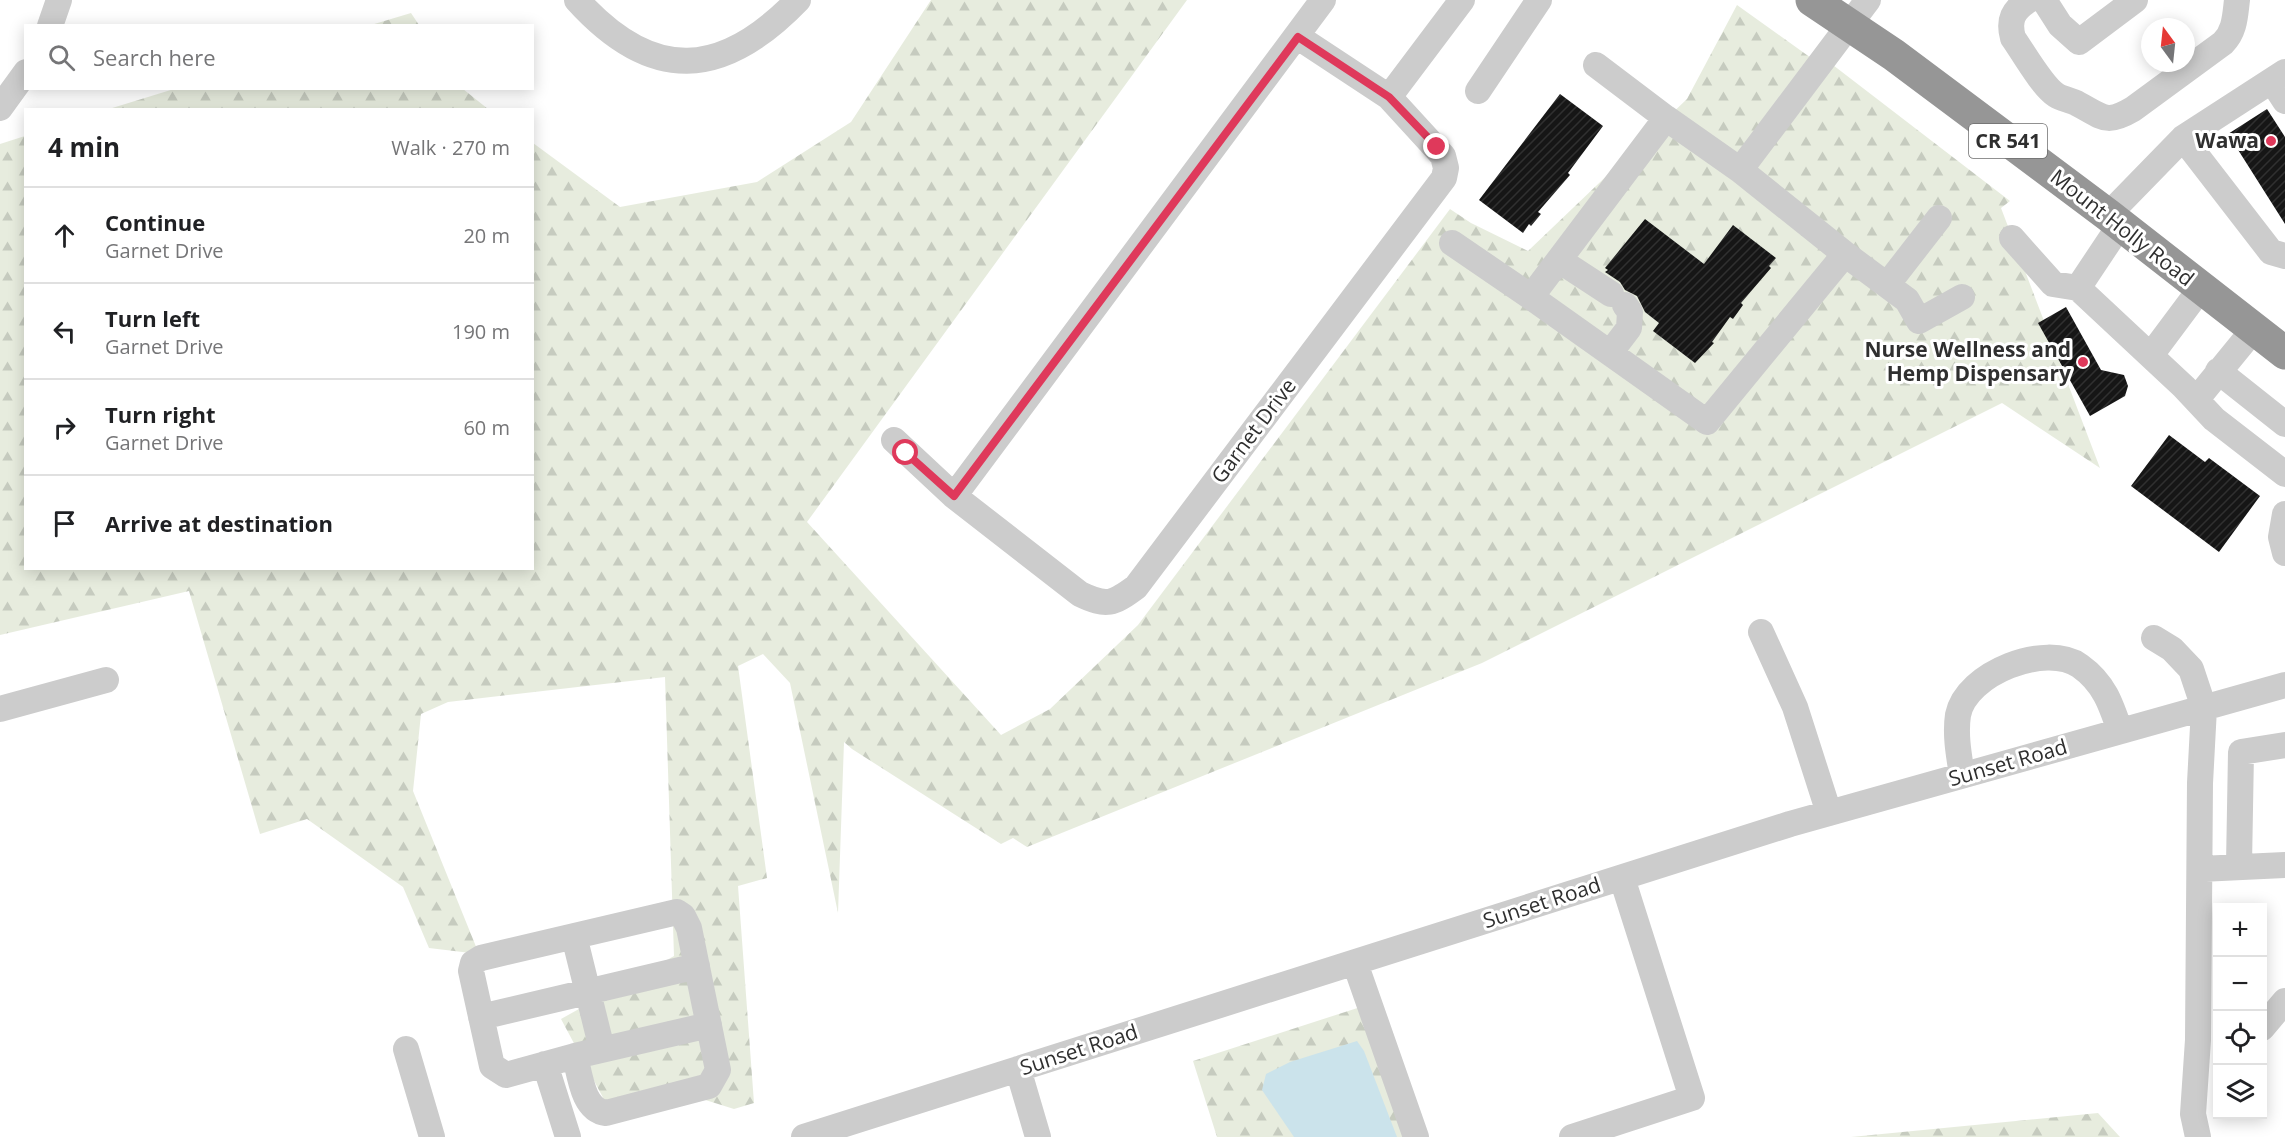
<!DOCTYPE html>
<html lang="en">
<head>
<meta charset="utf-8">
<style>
  body { margin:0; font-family:"Open Sans",sans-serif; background:#f6f6f6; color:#202124 }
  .controls { position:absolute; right:18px; bottom:18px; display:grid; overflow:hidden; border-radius:0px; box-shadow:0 3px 15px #0003 }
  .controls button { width:54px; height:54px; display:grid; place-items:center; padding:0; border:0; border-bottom:2px solid #e0e0e0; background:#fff; color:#202124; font:30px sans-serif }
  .compass { position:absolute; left:2141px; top:18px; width:54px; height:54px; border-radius:50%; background:#fff; box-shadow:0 3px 15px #0003; rotate:345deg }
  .stop { position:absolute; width:18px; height:18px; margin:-14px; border:4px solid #df395b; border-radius:50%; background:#fff }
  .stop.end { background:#df395b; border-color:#fff; box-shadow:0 2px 6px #0008 }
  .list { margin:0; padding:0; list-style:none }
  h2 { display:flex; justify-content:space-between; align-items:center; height:78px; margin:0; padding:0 24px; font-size:26px }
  h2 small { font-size:20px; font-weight:400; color:#757577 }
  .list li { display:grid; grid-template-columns:39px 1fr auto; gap:18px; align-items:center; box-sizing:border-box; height:96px; padding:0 24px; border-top:2px solid #e0e0e0 }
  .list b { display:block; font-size:22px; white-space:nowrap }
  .list p { margin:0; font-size:20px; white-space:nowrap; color:#757577 }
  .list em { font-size:20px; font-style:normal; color:#757577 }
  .icon { flex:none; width:33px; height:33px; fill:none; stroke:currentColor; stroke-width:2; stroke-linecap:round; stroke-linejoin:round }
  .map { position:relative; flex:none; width:2285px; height:1137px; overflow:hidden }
  .search { position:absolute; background:#fff; box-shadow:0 3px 15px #0003; left:24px; top:24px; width:510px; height:66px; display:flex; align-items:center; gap:15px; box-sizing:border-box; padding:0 21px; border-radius:0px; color:#757577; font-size:22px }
  .panel { position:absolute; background:#fff; box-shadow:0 3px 15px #0003; left:24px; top:108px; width:510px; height:462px; border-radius:0px }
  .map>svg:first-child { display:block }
  .forest { fill:url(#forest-firs) }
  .water { fill:#cbe3eb }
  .building { fill:url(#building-hatch) }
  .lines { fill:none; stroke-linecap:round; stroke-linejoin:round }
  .minor { stroke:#ccc; stroke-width:26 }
  .highway { stroke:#969696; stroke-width:33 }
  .route { stroke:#df395b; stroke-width:8 }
  .poi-dot { fill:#df395b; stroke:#fff; stroke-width:2 }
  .labels { text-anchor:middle; stroke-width:6; stroke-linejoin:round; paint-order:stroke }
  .shield { fill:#fff; stroke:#6d6d6d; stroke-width:1.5 }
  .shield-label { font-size:20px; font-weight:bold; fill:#2f2f2f }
  .poi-label { font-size:21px; font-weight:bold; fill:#2f2f2f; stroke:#fff; text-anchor:end }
  .street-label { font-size:21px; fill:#2f2f2f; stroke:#fff }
</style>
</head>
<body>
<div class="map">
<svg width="2285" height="1137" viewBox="0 0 2285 1137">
  <defs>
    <pattern id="forest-firs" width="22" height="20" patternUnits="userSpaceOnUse" patternTransform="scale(1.5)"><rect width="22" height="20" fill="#e7ecde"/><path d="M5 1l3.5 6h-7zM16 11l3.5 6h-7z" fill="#c6cbbf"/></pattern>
    <pattern id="building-hatch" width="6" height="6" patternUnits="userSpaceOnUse" patternTransform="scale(1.5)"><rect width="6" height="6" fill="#161616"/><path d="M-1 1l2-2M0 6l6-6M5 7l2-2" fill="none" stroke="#303030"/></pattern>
  </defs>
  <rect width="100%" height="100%" fill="#fff"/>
  <path class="forest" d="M931,0H1187L807,522L1001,735L1050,709L1138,625L1450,209L1471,223L1528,251L1687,99L1737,5L1825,68L1829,62L2010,201L2001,208L2100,468L2002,403L1482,663L1027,847L1013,838L1001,844L852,749L844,742L838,913L790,683L763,654L738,666L767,878L738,886L754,1103L734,1109L680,1092L615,1120L561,1019L674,956L665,677L448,702L421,714L413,791L479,954L429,948L403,887L307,819L260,834L189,591L0,635V144L25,136L26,568H532L533,143L620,207L757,182L851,122Z
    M411,13L419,25H371Z
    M174,89H463L488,109H109Z
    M1373,1003L1420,1137H1217L1193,1061Z
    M2098,1113L2120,1137H1851Z"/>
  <path class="water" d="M1357,1041L1364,1051L1397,1137H1294L1262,1090L1266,1074L1290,1062Z"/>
  <path class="building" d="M1560,94L1603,126L1568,173L1570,175L1538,212L1541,214L1531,226L1529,224L1523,233L1479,200Z
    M2267,109L2285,137V224L2228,134Z
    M1645,219L1704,264L1733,225L1776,258L1769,266L1771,268L1741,303L1743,305L1733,319L1730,317L1712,342L1714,343L1695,363L1653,331L1659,323L1645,312L1637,296L1625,290L1620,282L1605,272L1608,270L1605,268Z
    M2066,307L2101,370L2124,375L2128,386L2125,396L2090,416L2038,323Z
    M2169,435L2205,462L2209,458L2260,496L2219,552L2131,486Z"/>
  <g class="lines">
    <path class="minor" d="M577,0C652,83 722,79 798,0
      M2029,0C2013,10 2008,20 2013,38C2023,52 2042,86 2056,95C2062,99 2071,100 2078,104C2103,117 2106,125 2133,109L2223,43C2235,31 2235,16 2237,0
      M2044,0L2060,25L2079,42L2135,0
      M50,26L59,0
      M1596,65L1666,118
      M2272,81L2285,101
      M1478,91L1539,0
      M1389,97L1462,0
      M0,108L26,72
      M2183,138L2271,252L2285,256
      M1740,170L1666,118L1531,297L1707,422L1845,254L1740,170L1868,0
      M2108,215L2183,138L2285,72
      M2012,238L2053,284L2078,288L2184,387L2214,419L2285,474
      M1452,243L1531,297
      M1845,254L1907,300L1919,321L1962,297
      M1559,260L1611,294
      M1887,285L1939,218
      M2078,288L2120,225
      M1610,353L1629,328L1630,312L1625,305
      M2151,355L2201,288
      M2218,371L2285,424
      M2196,400L2254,329
      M894,440L954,496L1080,594C1107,607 1113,604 1136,587L1444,178L1446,168L1443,156L1389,97L1298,37
      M954,496L1323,0
      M2285,514L2281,537L2285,553
      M1761,632L1795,707L1829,813
      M2154,638L2172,649L2191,669L2204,708L2200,783L2198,1040L2193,1114L2198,1137
      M0,709L106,680
      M1962,775C1959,756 1955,735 1958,715C1966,673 2046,642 2080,666C2104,683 2111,704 2120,731
      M2239,865L2241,752L2285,745
      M2200,869L2285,865
      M677,912L683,916L689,928L718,1070L709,1086L606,1113C583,1110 580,1076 575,1056L506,1075L492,1066L471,971L473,963L481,958Z
      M574,936L602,1049
      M1355,963L1416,1137
      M481,1017L697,966
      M2262,1028L2285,1001
      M406,1049L432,1137
      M575,1056L709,1025
      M545,1064L568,1137
      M1018,1069L1038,1137
      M804,1137L1790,824L2285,685
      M1572,1137L1692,1098L1622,878"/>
    <path class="highway" d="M1812,0L1894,55L2108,215L2285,353"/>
  </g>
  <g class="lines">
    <path class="route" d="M906,453L954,496L1298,37L1389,97L1437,147"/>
  </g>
  <g class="poi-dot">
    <circle cx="2271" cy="141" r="6"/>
    <circle cx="2083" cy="362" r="6"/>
  </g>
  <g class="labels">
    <rect class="shield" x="1969" y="124" width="78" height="34" rx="4.5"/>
    <g class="shield-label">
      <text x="2008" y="148">CR 541</text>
    </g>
    <g class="poi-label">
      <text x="2259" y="148">Wawa</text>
      <text x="2071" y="357">Nurse Wellness and<tspan x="2071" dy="24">Hemp Dispensary</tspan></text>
    </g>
    <g class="street-label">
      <text transform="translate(2122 228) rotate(38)" y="7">Mount Holly Road</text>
      <text transform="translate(1254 431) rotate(-53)" y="7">Garnet Drive</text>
      <text transform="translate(2008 763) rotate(-16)" y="7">Sunset Road</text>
      <text transform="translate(1542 903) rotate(-18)" y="7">Sunset Road</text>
      <text transform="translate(1079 1050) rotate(-18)" y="7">Sunset Road</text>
    </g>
  </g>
</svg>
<div class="controls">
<button>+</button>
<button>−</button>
<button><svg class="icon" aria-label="locate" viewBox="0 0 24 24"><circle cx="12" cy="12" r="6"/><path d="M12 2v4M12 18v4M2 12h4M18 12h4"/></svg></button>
<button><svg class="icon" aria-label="layers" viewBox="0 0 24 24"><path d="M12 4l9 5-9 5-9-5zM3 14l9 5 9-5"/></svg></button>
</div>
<svg class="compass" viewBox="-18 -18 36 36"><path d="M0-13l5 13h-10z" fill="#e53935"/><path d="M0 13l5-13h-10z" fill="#757577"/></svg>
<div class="stop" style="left:906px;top:453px"></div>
<div class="stop end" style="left:1437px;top:147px"></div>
<div class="search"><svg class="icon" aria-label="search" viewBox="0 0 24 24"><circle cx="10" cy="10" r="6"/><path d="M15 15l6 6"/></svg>Search here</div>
<section class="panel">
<h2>4 min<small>Walk · 270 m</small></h2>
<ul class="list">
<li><svg class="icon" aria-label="ahead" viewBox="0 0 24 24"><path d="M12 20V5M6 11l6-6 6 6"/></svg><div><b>Continue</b><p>Garnet Drive</p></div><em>20 m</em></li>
<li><svg class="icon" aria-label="left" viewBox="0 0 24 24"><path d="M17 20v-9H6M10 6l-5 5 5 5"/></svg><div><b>Turn left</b><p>Garnet Drive</p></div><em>190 m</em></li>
<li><svg class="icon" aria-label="right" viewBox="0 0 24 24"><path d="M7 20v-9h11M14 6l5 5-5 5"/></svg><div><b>Turn right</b><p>Garnet Drive</p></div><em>60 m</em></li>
<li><svg class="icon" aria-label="arrive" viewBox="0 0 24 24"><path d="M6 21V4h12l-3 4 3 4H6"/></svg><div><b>Arrive at destination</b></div></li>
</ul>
</section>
</div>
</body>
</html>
